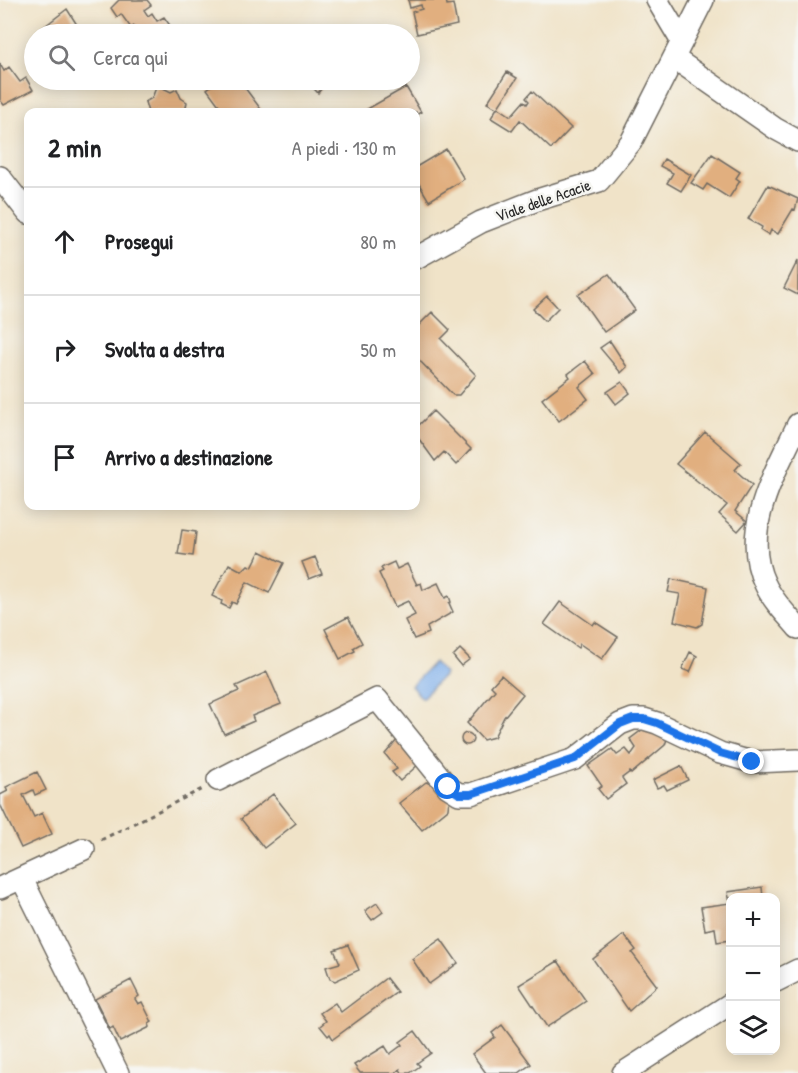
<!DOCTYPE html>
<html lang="it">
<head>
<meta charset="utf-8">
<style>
  body { margin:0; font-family:"Patrick Hand",sans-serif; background:#f6f6f6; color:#202124 }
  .controls { position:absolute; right:18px; bottom:18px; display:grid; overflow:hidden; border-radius:12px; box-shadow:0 3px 15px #0003 }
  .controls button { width:54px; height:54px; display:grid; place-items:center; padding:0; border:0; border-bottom:2px solid #e0e0e0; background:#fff; color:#202124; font:30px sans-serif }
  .stop { position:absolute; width:18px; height:18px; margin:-14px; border:4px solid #1a73e8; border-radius:50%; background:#fff }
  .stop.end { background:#1a73e8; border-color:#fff; box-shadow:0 2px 6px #0008 }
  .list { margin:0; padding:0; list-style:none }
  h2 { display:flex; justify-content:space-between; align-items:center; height:78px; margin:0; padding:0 24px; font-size:26px }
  h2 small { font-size:20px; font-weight:400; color:#757577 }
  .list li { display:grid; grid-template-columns:39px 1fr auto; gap:18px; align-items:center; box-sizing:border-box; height:108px; padding:0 24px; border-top:2px solid #e0e0e0 }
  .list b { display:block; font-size:22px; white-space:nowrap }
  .list em { font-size:20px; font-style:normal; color:#757577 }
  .icon { flex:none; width:33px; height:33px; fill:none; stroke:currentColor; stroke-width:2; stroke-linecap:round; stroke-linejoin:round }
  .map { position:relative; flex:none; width:798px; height:1073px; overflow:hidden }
  .search { position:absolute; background:#fff; box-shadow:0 3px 15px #0003; left:24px; top:24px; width:396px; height:66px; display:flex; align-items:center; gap:15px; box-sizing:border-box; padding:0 21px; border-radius:33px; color:#757577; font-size:22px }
  .panel { position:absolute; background:#fff; box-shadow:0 3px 15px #0003; left:24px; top:108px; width:396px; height:402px; border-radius:12px }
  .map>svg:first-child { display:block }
  .water { fill:#81b0eb; stroke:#566e8b; stroke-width:1.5 }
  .building { fill:#e1af7f }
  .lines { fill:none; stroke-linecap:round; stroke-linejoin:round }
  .minor-casing { stroke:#706b62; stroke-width:24 }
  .path { stroke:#706b62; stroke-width:3; stroke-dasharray:4.5 4.5; stroke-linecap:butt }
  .minor { stroke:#fff; stroke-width:21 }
  .route { stroke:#1a73e8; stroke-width:8 }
  .labels { text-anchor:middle; stroke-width:5; stroke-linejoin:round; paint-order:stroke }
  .street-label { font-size:16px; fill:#2b2b2b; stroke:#f6f6f2 }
</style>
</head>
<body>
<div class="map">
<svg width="798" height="1073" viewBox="0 0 798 1073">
  <rect width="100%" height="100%" fill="#f6f6f2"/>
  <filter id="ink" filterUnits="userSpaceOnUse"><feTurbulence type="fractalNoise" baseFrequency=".0167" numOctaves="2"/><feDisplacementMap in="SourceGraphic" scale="12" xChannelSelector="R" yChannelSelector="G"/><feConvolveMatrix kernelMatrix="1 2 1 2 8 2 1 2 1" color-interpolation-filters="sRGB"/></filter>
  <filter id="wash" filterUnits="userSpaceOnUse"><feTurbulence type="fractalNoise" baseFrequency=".008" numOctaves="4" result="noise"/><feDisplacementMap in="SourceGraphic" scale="24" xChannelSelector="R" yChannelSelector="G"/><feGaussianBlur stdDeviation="1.35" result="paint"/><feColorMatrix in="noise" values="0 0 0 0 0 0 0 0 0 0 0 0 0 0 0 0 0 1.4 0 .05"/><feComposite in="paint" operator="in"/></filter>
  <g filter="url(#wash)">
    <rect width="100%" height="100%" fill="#f0e3c8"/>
    <path class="water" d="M434,662L445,674L422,698L411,686Z"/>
    <g id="blocks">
      <path class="building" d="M119,0H147L151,5L144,10L148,16L152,13L157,21L164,17L176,34H140L134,26L131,28L121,14L117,17L111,8Z
        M408,0H446L447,5L453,4L457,25L417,34L412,12L422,9L421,5L410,8Z
        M67,9L79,28L73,32L75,34H43L40,30Z
        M0,64L4,71L9,67L20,82L26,78L33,90L4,105L0,100Z
        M507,72L517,78L498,107L511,116L524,101L527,104L529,101L526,98L532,91L571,128L551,149L520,120L512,131L491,118L497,108L487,103Z
        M219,80H239L263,112H224L207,89Z
        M306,80H328L318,93Z
        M157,85L171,92L177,89L181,98L187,102L185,112H148L145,102L152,98Z
        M406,87L421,112L416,115V112H362Z
        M446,149L464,179L429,201L416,179V167Z
        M712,154L740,172L736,178L740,181L729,198L707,184L703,190L691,183Z
        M664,159L691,175L681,191L667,183L673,173L660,166Z
        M768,185L798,199L795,210L793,209L778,234L771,230L769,235L761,230L762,227L748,219Z
        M798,260V295L784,288Z
        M609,274L635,310L604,332L578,295Z
        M547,296L558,308L545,321L533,309Z
        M432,312L450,330L441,339L476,375L459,395H453L416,357V328Z
        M610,341L627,367L621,373L600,348Z
        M585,361L595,374L579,387L588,399L559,421L542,399L570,377L568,374Z
        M622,382L630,393L616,404L607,392Z
        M433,411L471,449L456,465L444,452L435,461L416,435V428Z
        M705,432L741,463L735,470L752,485L735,511L747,521L738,531L719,514L727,505L676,464Z
        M182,530L196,532L193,556L178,554Z
        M260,551L284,563L269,593L247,582L236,604L232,602L229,608L221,604L222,601L212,596L229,564L242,571L248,565L252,567Z
        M315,557L322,574L309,579L302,562Z
        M394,562L397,569L407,564L417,585L421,583L423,590L438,583L445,598L449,596L451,602L449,603L453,612L427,627L429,633L414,639L405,620L415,615L408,601L395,607L379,573L383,571L381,568Z
        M671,579L708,587L702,624L697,627L674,621L680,594L668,592Z
        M560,602L593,625L595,622L618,637L602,659L580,644L578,648L544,624Z
        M348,617L362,643L353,648L355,651L340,659L325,629Z
        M460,649L470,659L461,666L453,656Z
        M690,652L697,656L690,672L682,669Z
        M267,672L281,704L252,716L254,721L224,734L210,704L239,691L236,686Z
        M501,675L523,694L504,717L494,737L483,740L467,723L495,690L491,686Z
        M646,727L667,739L665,745L631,774L630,772L622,778L626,784L606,799L598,789L602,786L588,766L612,749L617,755L626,749L631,755L636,748L630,739Z
        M461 739a6 6 0 1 1 12 0a6 6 0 1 1-12 0Z
        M398,739L419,764L400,781L392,772L397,769L385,754Z
        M681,766L688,780L667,790L664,785L657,788L653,780Z
        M37,772L46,790L35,795L33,790L23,795L34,817L42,813L52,834L21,848L0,804V795L8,791L6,787Z
        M426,782L438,787L449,800L448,809L422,830L399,803Z
        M273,794L296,823L264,848L241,819Z
        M762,887L763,898H729L728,892Z
        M377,903L383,912L372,920L365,911Z
        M730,903V940L717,942L715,928L705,930L701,907Z
        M624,935L636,950L632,953L657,986L629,1011L593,959Z
        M441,939L458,963L429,984L412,959Z
        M348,945L359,970L335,981L330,979L326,967L340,963L334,950Z
        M558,961L586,1001L547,1027L519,985Z
        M386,978L397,992L333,1039L330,1034L328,1036L320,1026L326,1021L320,1013L335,1003L341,1012Z
        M131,980L139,996L135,999L138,1004L142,1002L152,1022L149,1024L150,1027L120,1042L113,1027L110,1029L95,999Z
        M502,1025L531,1064L519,1073H486L472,1054L495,1037L492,1033Z
        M415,1031L431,1053L417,1063L420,1066L410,1073H402L400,1069L395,1073H360L354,1065L385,1046L390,1054L402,1045L400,1042Z"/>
    </g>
  </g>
  <g filter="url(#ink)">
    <use href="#blocks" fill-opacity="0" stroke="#706b62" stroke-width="1.5"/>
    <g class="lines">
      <defs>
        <path id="minor" d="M657,0L682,42
          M674,58L776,129L798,141
          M0,177L28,213
          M416,258L481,222L537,200L599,181L631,142L703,0
          M798,424C776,471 739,531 765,584C772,600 787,615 798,628
          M218,780L377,699L448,787L459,794H471L575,759L620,724L633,719H644L657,723L720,753L752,762L798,760
          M22,879L118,1073
          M0,888L84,849
          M776,981L798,970
          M623,1073L730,1004"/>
      </defs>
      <use href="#minor" class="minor-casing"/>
      <path class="path" d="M101,840L202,789"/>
      <use href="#minor" class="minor"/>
    </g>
  </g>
  <g class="lines" filter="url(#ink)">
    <path class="route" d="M448,787L459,794H471L575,759L620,724L633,719H644L657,723L720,753L752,762"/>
  </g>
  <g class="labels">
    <g class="street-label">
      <text transform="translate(543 200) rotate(-19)" y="6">Viale delle Acacie</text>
    </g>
  </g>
</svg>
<div class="controls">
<button>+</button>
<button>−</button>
<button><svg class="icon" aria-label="layers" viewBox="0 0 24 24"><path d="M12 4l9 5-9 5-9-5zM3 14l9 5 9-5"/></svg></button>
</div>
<div class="stop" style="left:448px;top:787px"></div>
<div class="stop end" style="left:752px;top:762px"></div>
<div class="search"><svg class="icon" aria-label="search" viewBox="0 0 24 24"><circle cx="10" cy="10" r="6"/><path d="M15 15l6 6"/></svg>Cerca qui</div>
<section class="panel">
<h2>2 min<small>A piedi · 130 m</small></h2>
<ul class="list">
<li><svg class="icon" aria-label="ahead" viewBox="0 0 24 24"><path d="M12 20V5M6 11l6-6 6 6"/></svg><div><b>Prosegui</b></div><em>80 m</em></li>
<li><svg class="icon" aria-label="right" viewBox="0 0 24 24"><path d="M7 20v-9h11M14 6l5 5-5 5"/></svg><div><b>Svolta a destra</b></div><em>50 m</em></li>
<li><svg class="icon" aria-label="arrive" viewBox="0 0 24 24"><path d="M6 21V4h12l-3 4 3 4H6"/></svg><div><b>Arrivo a destinazione</b></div></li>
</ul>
</section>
</div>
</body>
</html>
